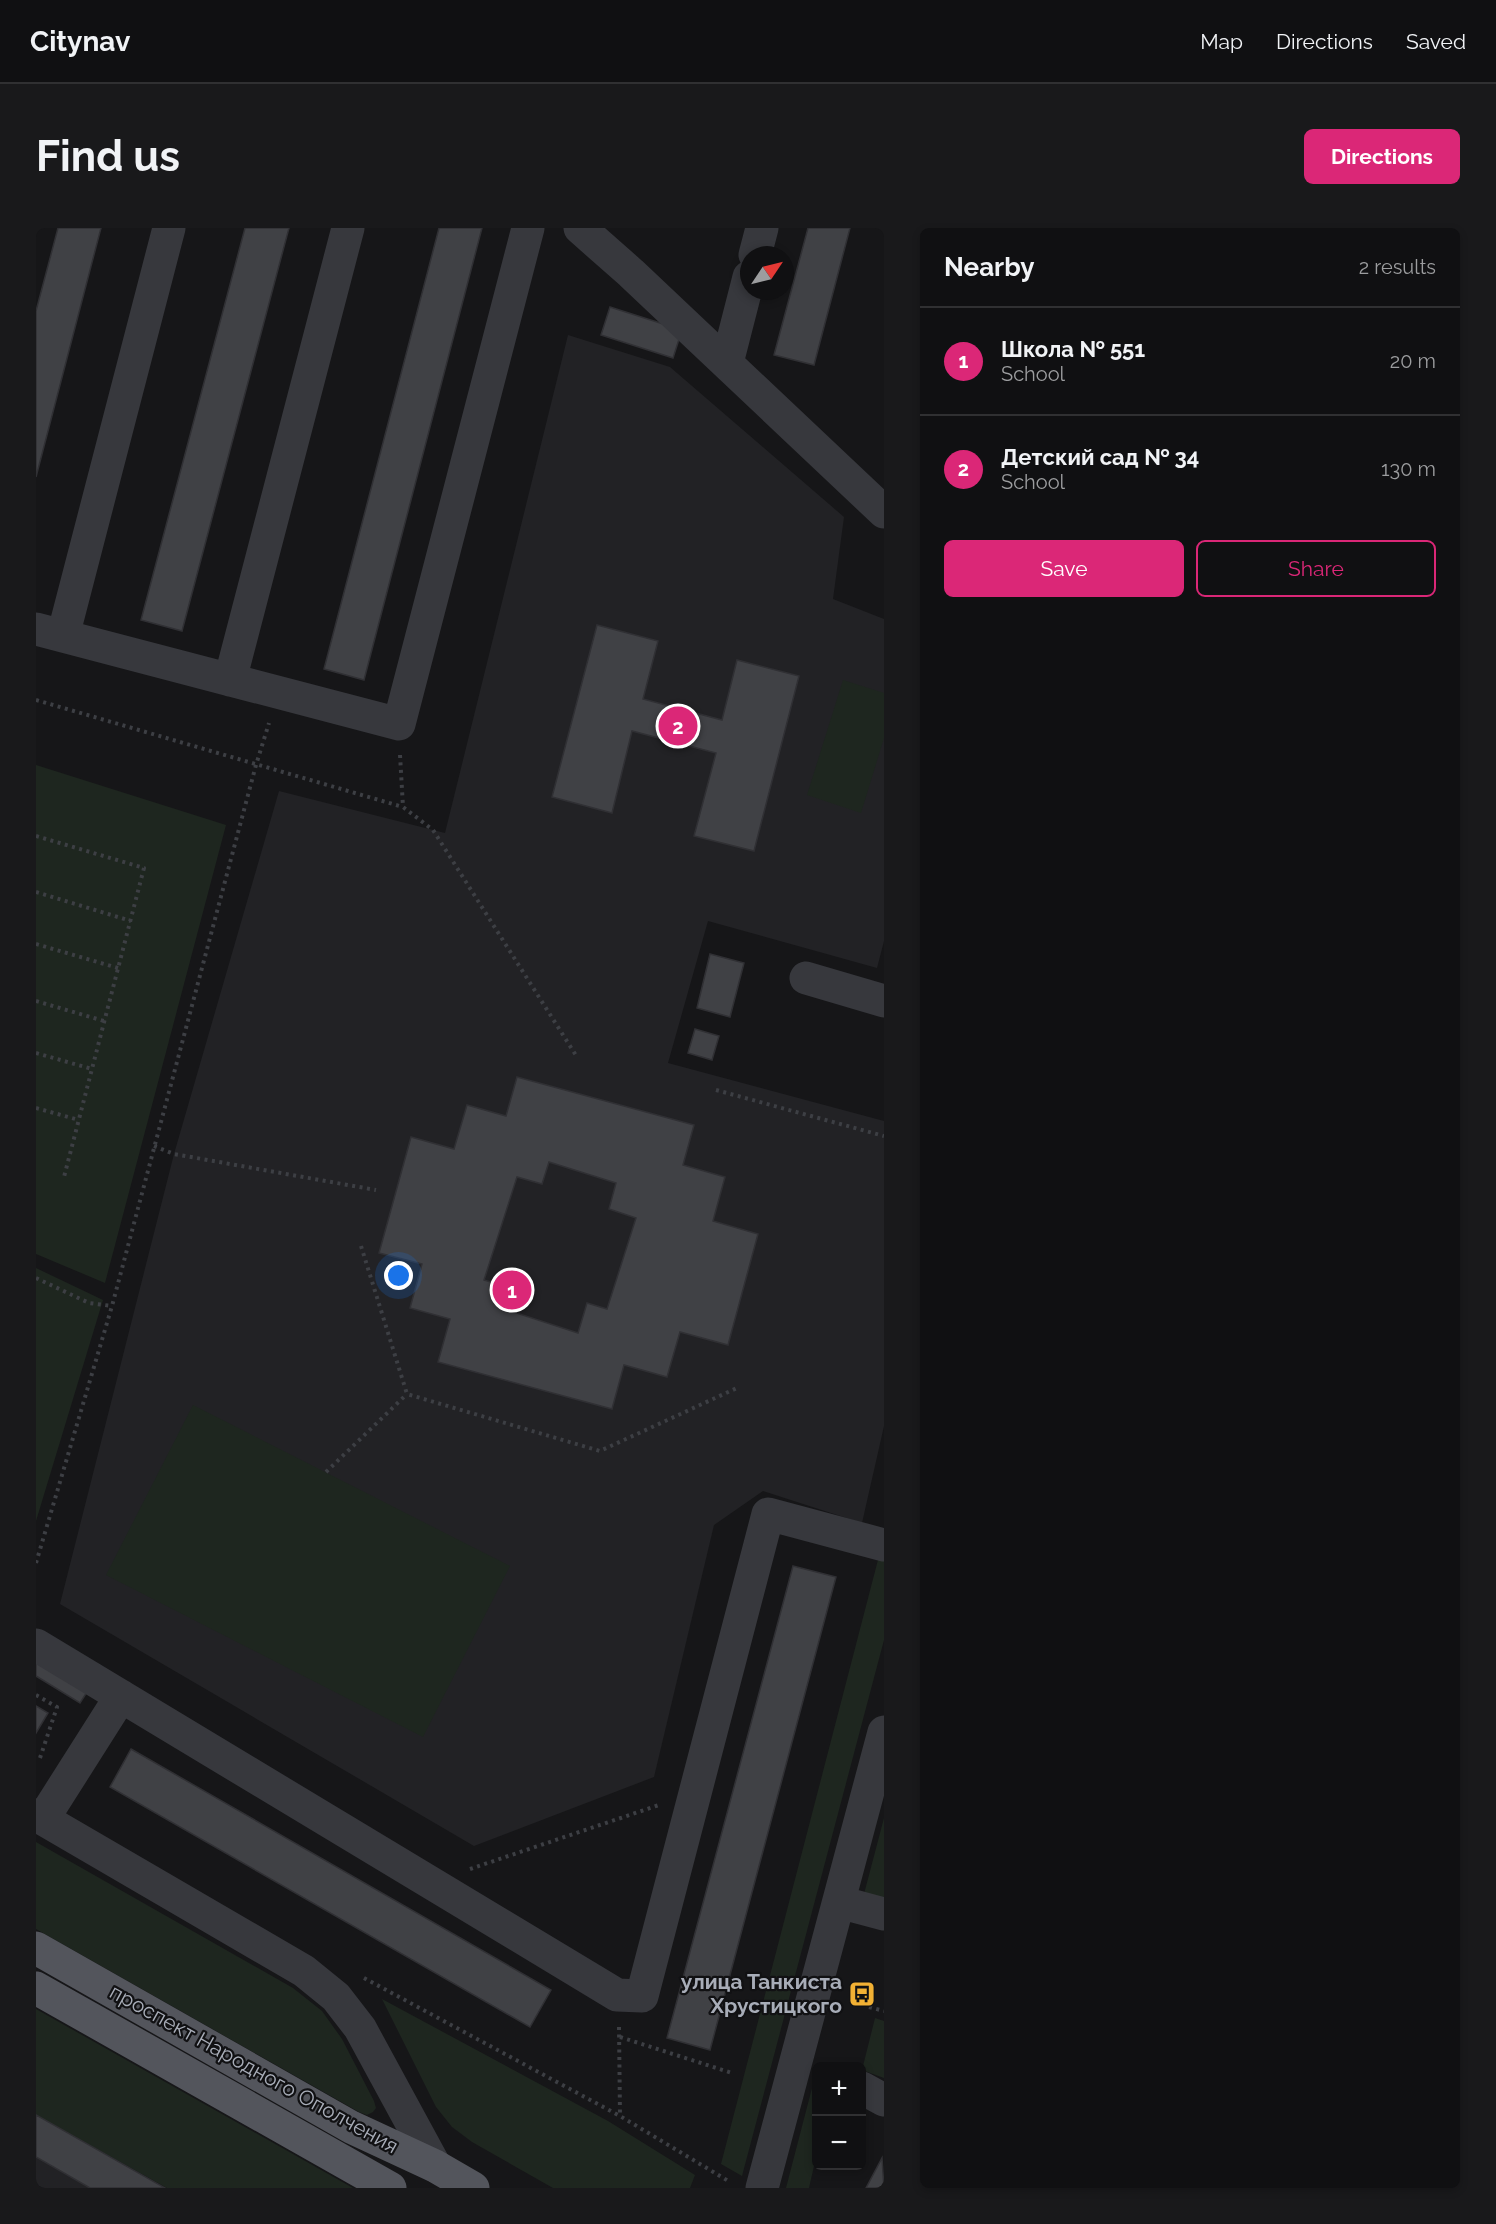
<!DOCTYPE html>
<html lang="en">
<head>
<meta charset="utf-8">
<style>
  body { margin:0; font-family:Raleway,sans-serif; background:#19191b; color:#f1f3f6 }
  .controls { position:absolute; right:18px; bottom:18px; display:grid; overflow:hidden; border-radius:9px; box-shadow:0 3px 9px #0003 }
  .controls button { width:54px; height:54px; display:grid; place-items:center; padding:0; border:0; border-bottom:2px solid #303032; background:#101012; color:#f1f3f6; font:30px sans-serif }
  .compass { position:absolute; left:704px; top:18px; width:54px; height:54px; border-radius:50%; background:#101012; box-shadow:0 3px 9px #0003; rotate:55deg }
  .you { position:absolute; left:363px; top:1048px; width:21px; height:21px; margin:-15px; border:4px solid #fff; border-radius:50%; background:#1a73e8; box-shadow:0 0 0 9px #1a73e833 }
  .badge { display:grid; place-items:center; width:39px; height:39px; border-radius:50%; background:#db2777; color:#fff; font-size:20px; font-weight:700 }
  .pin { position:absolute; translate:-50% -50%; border:3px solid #fff; box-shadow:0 2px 6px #0006 }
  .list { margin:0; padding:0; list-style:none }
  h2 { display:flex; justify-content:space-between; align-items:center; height:78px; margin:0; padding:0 24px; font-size:26px }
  h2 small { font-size:20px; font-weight:400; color:#9c9d9f }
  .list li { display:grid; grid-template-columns:39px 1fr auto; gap:18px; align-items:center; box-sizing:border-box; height:108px; padding:0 24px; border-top:2px solid #303032 }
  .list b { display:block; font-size:22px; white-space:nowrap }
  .list p { margin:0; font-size:20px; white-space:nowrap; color:#9c9d9f }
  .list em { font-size:20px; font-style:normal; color:#9c9d9f }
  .actions { display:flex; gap:12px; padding:18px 24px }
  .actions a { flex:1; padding:14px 0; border:2px solid #db2777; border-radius:9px; text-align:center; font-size:21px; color:#db2777 }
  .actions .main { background:#db2777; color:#fff }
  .map { position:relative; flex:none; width:848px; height:1960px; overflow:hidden; border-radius:9px }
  header { display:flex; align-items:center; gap:36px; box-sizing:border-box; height:84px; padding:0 30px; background:#101012; border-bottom:2px solid #303032 }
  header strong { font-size:28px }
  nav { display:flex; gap:33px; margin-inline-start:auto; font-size:21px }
  .intro { display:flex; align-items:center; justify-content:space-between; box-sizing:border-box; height:144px; padding:0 36px }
  h1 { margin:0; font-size:42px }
  .button { padding:15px 27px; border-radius:9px; background:#db2777; color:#fff; font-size:21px; font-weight:700 }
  main { display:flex; gap:36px; padding:0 36px }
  aside { flex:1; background:#101012; border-radius:9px; box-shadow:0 3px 9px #0003 }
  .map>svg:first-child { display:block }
  .built { fill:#222225 }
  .green { fill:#1e261f }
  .building { fill:#404145; stroke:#303034; stroke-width:1.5; fill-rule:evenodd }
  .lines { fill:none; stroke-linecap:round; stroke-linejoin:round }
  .path { stroke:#3d3f44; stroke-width:4; stroke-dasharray:3 4.5; stroke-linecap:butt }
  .minor { stroke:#37383d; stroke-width:33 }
  .major { stroke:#53555c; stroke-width:33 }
  .labels { text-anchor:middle; stroke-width:4.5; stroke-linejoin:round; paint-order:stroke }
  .poi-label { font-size:21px; font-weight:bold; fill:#a8adb8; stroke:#111113; text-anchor:end }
  .street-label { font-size:21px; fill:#a8adb8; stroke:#111113 }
</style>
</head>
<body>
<header>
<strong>Citynav</strong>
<nav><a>Map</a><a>Directions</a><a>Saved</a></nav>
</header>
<div class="intro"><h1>Find us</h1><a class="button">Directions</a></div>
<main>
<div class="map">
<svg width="848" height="1960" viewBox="0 0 848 1960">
  <rect width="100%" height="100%" fill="#161618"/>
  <path class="built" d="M532,107L634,139L808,289L797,371L848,391V713L841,740L672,693L632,835L848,893V1198L826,1295L727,1263L678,1297L618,1549L438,1618L24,1376L138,926L243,563L409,605Z
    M0,1887L129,1960H0Z"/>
  <path class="green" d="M807,452L848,465V510L825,585L771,567Z
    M0,537L190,597L69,1055L0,1026Z
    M0,1040L67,1072L0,1293Z
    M157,1177L474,1338L387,1509L70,1347Z
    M843,1328L848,1330V1412L706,1948L685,1936Z
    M848,1590V1671L828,1666Z
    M0,1614L257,1760L286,1783L306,1811L338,1873L340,1880L337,1884L331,1887L323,1884L0,1701Z
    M346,1771L572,1893L659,1947L654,1960H517L436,1914L416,1899L400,1879Z
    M0,1781L317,1960H131L0,1887Z
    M839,1790L848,1793V1850L826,1842Z
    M776,1860L780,1861V1929L773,1960H750Z"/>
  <path class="building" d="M22,0H65L0,249V83Z
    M209,0H253L146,403L105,392Z
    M403,0H446L328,452L288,441Z
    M772,0H814L778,137L738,127Z
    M574,79L646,102L637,130L565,107Z
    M561,397L622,413L607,471L686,492L701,432L763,448L718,623L658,608L680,525L596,503L576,585L516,569Z
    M674,726L708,735L694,789L661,780Z
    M659,801L683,808L676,832L652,825Z
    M481,849L658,897L647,937L689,949L677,993L722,1006L692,1117L644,1104L631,1149L588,1137L576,1181L402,1134L414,1091L374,1080L386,1036L343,1025L375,909L418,921L431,877L470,888ZM513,934L580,955L573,981L600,990L571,1081L551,1075L542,1105L471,1082L478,1061L448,1052L481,949L506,956Z
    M757,1338L800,1349L674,1822L631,1810Z
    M0,1429L53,1461L44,1475L0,1448Z
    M0,1478L12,1485L0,1505Z
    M95,1521L515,1762L494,1799L74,1559Z
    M0,1887L129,1960H54L0,1929Z
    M846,1930L848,1960H830Z"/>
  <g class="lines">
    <path class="path" d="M0,472L367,579
      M364,527L367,579L397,602L541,829
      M0,608L108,640L28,949
      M0,664L95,693
      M0,716L82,740
      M0,773L68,793
      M0,825L56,841
      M680,862L848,908
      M0,880L43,892
      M118,918L138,926L340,962
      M325,1018L371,1166L564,1223L701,1160
      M0,1050L53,1075L76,1078
      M290,1244L371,1166
      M0,1335L76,1078L220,537L233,495
      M0,1467L21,1479L4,1530
      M434,1641L623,1577
      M328,1750L584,1888L694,1954
      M833,1779L848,1783
      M583,1799L584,1888
      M584,1809L696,1845"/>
    <path class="minor" d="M544,0L595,45L848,284
      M719,27L726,0
      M691,135L713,49
      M0,401L363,496L492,0
      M27,408L133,0
      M194,452L312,0
      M770,750L848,773
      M0,1417L581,1767L606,1768L732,1286L848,1317
      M0,1587L268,1743L300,1769L324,1800L399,1938
      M7,1591L85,1468
      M803,1674L848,1686
      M826,1860L848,1872
      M726,1960L848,1504"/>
    <path class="major" d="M0,1720L315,1899L399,1938L437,1960
      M0,1760L354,1960"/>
  </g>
  <defs>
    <symbol id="bus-square" viewBox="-11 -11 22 22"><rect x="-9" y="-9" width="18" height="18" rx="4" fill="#f2b134" stroke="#111113"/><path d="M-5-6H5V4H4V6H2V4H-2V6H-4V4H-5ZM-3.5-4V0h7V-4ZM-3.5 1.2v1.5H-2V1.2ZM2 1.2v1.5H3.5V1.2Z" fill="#111"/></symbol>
  </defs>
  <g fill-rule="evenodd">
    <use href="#bus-square" x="811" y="1751" width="30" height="30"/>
  </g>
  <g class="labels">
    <g class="poi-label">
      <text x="806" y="1761">улица Танкиста<tspan x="806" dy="24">Хрустицкого</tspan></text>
    </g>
    <g class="street-label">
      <text transform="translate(218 1841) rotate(29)" y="7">проспект Народного Ополчения</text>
    </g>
  </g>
</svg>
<div class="controls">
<button>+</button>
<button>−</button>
</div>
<svg class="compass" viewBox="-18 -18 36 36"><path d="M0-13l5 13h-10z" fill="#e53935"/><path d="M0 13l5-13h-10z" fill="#9c9d9f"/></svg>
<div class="you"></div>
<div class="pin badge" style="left:476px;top:1062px">1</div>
<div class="pin badge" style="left:642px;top:498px">2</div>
</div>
<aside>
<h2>Nearby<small>2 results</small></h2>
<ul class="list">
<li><span class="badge">1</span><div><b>Школа № 551</b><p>School</p></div><em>20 m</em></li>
<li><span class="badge">2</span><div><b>Детский сад № 34</b><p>School</p></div><em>130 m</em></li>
</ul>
<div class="actions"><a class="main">Save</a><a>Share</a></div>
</aside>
</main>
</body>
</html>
